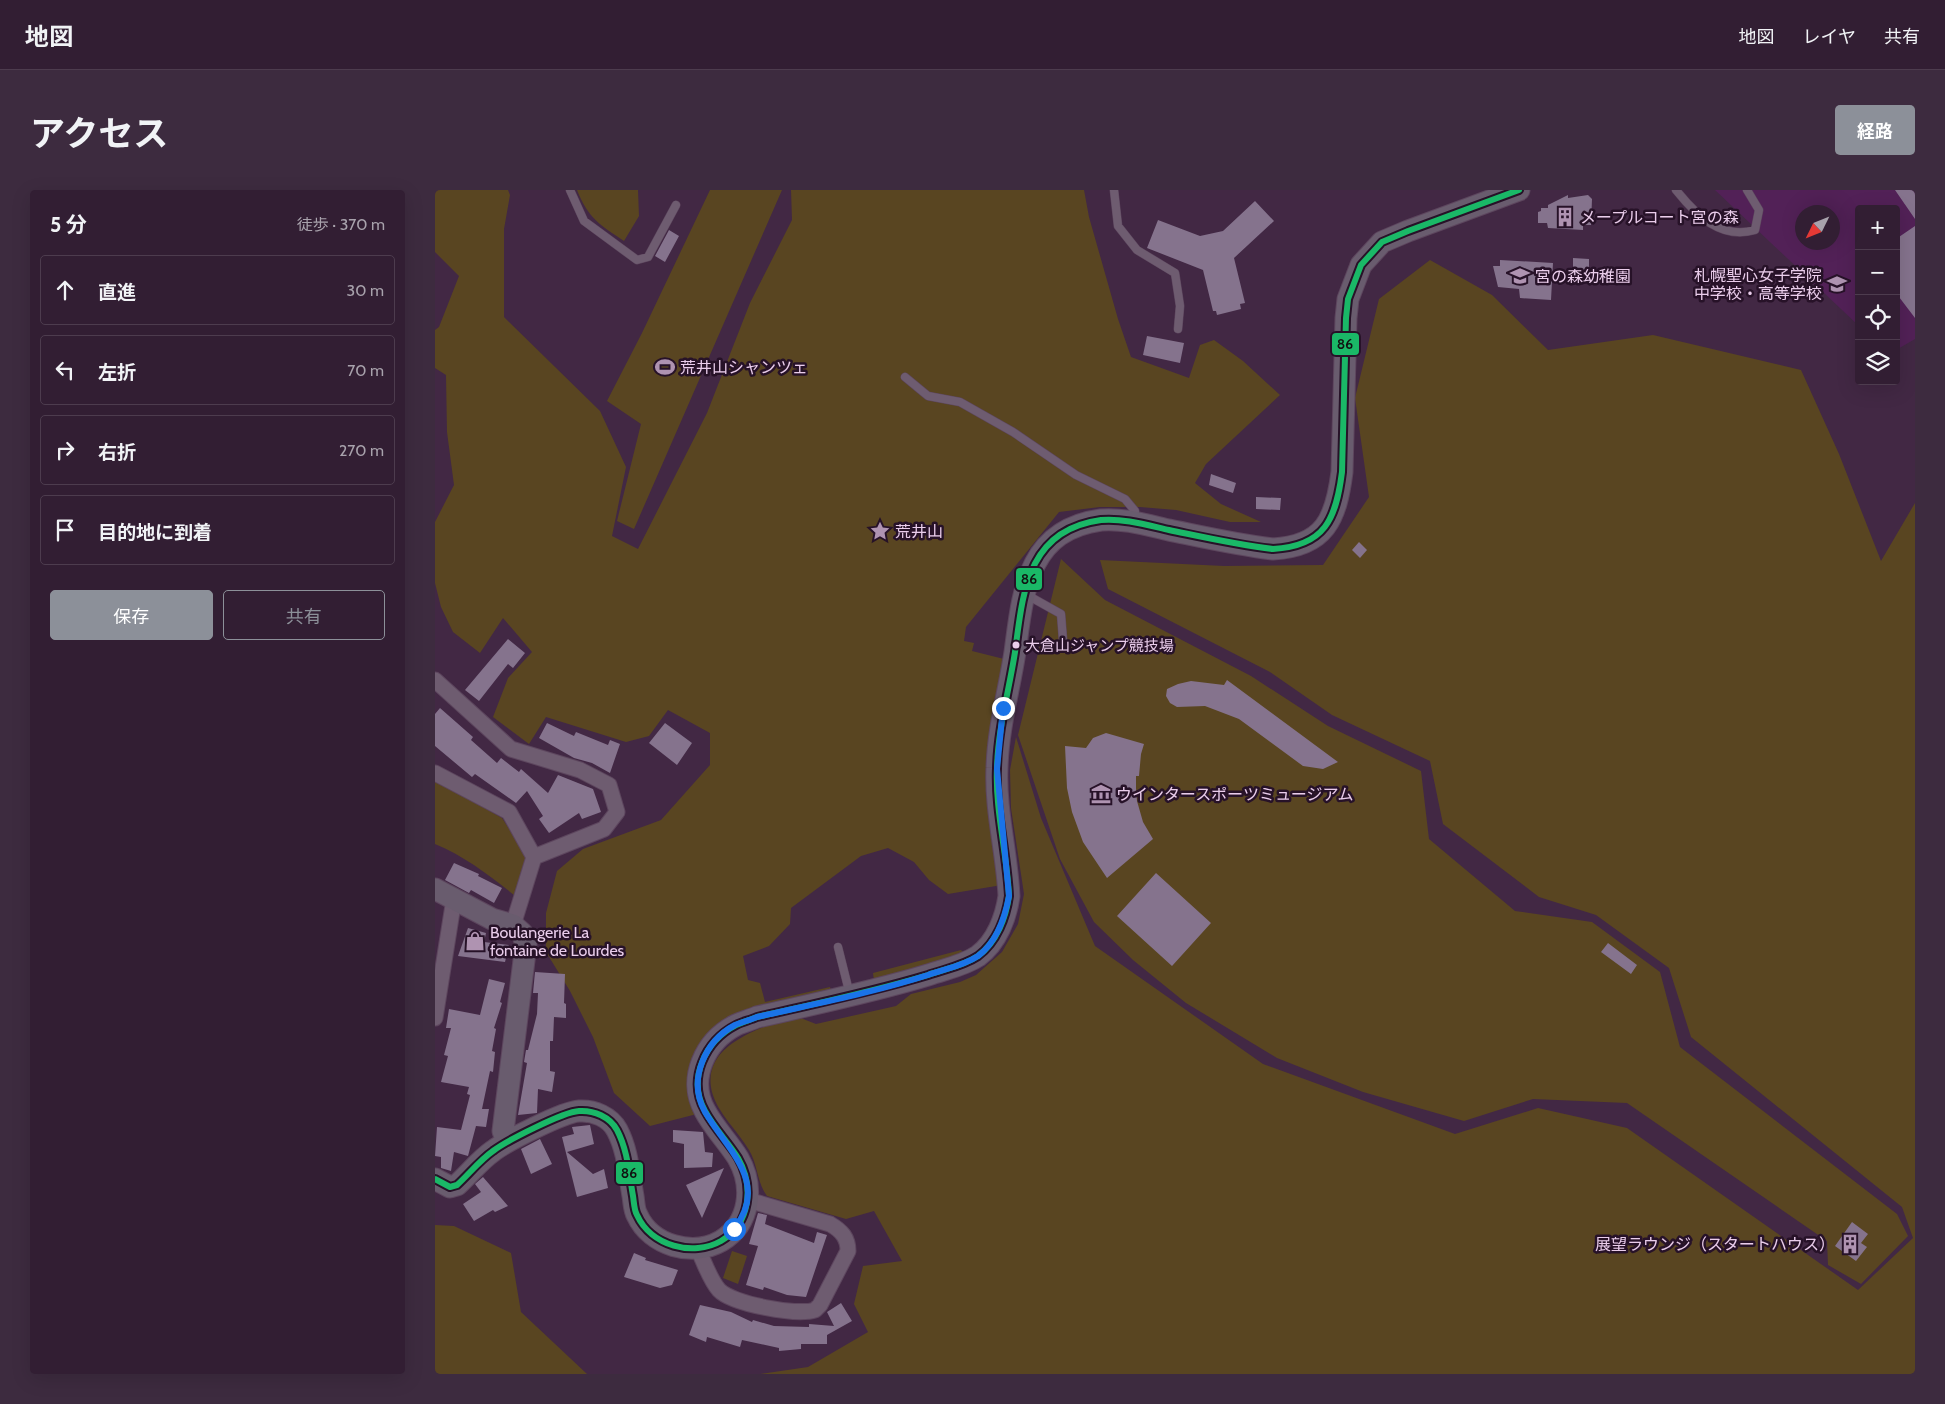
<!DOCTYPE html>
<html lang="ja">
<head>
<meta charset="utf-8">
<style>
  body { margin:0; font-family:Cabin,"Noto Sans JP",sans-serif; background:#3d2b3f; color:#f1f3f6 }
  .controls { position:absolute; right:15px; top:15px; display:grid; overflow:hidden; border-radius:5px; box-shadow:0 5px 20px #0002 }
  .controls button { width:45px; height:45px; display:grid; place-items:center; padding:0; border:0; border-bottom:1px solid #4d3c4e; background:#321e33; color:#f1f3f6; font:25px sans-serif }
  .compass { position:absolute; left:1360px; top:15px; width:45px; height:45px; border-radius:50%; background:#321e33; box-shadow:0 5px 20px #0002; rotate:227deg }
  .stop { position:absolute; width:15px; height:15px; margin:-11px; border:4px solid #1a73e8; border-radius:50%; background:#fff }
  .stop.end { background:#1a73e8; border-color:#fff; box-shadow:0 1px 5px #0008 }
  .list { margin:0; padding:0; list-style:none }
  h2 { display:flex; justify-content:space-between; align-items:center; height:65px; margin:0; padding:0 20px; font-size:21px }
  h2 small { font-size:16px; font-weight:400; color:#a8a2ac }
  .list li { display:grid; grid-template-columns:32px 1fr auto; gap:15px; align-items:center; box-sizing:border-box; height:70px; margin:0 10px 10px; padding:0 10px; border:1px solid #4d3c4e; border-radius:5px }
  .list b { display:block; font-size:19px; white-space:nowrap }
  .list em { font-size:16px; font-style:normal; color:#a8a2ac }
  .actions { display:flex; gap:10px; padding:15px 20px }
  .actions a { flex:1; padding:11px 0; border:1px solid #8c9099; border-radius:5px; text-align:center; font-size:18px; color:#8c9099 }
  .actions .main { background:#8c9099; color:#fff }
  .icon { flex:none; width:28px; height:28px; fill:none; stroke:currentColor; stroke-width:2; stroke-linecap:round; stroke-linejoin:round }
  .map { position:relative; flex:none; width:1480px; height:1184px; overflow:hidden; border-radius:5px }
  header { display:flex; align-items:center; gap:30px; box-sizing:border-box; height:70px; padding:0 25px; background:#321e33; border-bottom:1px solid #4d3c4e }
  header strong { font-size:24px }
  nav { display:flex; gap:28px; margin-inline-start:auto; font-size:18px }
  .intro { display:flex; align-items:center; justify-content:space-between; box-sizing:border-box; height:120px; padding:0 30px }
  h1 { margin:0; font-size:35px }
  .button { padding:12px 22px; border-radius:5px; background:#8c9099; color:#fff; font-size:18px; font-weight:700 }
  main { display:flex; gap:30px; padding:0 30px }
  aside { flex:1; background:#321e33; border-radius:5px; box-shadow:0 5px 20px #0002 }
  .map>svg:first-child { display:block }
  .built { fill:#522157; fill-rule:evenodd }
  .green { fill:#594521 }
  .building { fill:#85738d }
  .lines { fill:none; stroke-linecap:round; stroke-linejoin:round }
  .lane-casing { stroke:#5d465e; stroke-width:9 }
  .street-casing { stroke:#5d465e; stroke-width:17 }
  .secondary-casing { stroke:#5d465e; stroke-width:23 }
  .lane { stroke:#6e5c70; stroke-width:8 }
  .street { stroke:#6e5c70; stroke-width:15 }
  .secondary { stroke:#695c6e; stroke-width:21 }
  .bus-1-casing { stroke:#271228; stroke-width:10 }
  .bus-1 { stroke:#1ab867; stroke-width:6 }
  .route { stroke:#1a73e8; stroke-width:6 }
  .bus-dot { fill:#eacdeb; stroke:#271228; stroke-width:2 }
  .labels { text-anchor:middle; stroke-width:5; stroke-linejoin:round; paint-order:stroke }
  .bus-label { font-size:15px; fill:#eacdeb; stroke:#271228; text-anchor:start }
  .poi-label { font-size:16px; fill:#eacdeb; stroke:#271228; text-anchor:start }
  .line-badge { stroke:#271228; stroke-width:2 }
  .pale-badge-label { font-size:14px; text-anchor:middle; font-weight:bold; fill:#111 }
</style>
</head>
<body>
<header>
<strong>地図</strong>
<nav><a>地図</a><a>レイヤ</a><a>共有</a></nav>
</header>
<div class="intro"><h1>アクセス</h1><a class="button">経路</a></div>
<main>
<aside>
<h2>5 分<small>徒歩 · 370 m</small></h2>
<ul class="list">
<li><svg class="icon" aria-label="ahead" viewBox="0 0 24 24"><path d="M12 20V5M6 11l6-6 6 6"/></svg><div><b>直進</b></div><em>30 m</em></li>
<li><svg class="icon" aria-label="left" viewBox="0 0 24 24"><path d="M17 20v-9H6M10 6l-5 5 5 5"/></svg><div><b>左折</b></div><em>70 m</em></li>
<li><svg class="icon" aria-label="right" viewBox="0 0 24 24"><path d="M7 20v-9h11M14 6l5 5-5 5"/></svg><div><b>右折</b></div><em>270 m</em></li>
<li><svg class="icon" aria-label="arrive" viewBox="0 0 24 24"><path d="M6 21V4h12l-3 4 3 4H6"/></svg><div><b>目的地に到着</b></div></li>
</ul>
<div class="actions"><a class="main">保存</a><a>共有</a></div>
</aside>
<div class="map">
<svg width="1480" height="1184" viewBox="0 0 1480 1184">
  <rect width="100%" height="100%" fill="#422844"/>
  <path class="built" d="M1280,0H1480V149L1461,160V19H1424V136ZM1368,22H1398V52H1368Z"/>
  <path class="green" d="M0,0H73L75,5L69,39V127L165,221L191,277L177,346L203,359L272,223L315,113L357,30L356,0H649L654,27L683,129L696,167L754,188L765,155L779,150L808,171L845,205L771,274L760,293L786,314L826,332H795L741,320L705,317H665L624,322L531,437L529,451L539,453L537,461L569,469L567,695L513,704L494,690L479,672L453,658L426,666L356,718L355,734L334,756L308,766L313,790L325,793L330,812L395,797L397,803L279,841L262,924L215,936L179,903L158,847L135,801L111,762V723L122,681L148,659L226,630L275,575V543L233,520L214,546L191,552L111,527L94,554L58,527L73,488L97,462L68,428L45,463L18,442L6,417L0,393V332L19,295L12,242L11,185L0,178V140L4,137L24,86L0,62Z
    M142,0H203L204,26L189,51C165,35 153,28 142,0Z
    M275,0H347L199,339L182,331L206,234L172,211L207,143Z
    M995,70L1057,105L1113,160L1218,145L1366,180L1404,264L1446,371L1480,313V1184H325L373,1177L433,1142L419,1114L428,1076L467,1071L439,1021L411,1029L332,1006C322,993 323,975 314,960C303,941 283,924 277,902C265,854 326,839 358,825L381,834L461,816L476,804L525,792L541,785L567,762L583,734L589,704L576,618L575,580L581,547L606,628L660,756L828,874L1020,944L1103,918L1192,938L1423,1100L1478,1048L1467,1017L1256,847L1234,778L1161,725L1104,707L1008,634L995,571L897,525L835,482L673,399L665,370L789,376L888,375L934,307L920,208L944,109Z
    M626,369L670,410L816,486L893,536L986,581L994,649L1080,721L1157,732L1225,782L1245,857L1462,1024L1473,1046L1426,1094L1393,1075L1392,1051L1192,913L1098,909L1029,931L928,902L842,868L751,813L698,770L659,732L625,669L583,545Z
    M0,590L67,628L93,668L79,705C54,685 29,666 0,654Z
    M526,760L531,766L439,791L438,783Z
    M0,1035L19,1036L76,1063L86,1122L152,1184H0Z
    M297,1061L312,1066L303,1094L288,1088Z"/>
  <path class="building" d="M1460,0H1480V29Z
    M1133,5V8L1153,5L1157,9L1156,35H1148V40L1113,38L1112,33H1103V22L1106,21V18H1113V15Z
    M820,11L839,31L799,68L810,113L805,114L806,119L782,125L781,121H778L768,80L712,58L723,30L765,46L788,41Z
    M1480,36V128L1461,103V49Z
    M234,40L244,46L230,72L220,66Z
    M1138,68L1154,69V80L1138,79Z
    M1065,70L1118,73L1116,110L1085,108L1084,99L1063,97L1058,76H1065Z
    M712,146L749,153L745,173L708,165Z
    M776,284L801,293L798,303L774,295Z
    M821,307L846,308L845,320L821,319Z
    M924,352L932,360L925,368L917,360Z
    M73,449L90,463L78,478L73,474L44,511L30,500Z
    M792,490L903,572L888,579L868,576L804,529L770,516L742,517L735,513L731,506L732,499L743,494L756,491L789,495Z
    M5,518L38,547L36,550L62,573L66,568L84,582L86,579L113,603L123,585L158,599L166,622L147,629L144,623L114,643L104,629L108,626L92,601L81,613L40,584L37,587L0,556V524Z
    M112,533L139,546L141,542L173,555L175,550L185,554L175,583L157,573L139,568L104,548Z
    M230,533L257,553L242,575L214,553Z
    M671,543L709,554L706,564L704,586H701V598L702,611L708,632L718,649L672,688L648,652L637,622L632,598L630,556L651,558L658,548Z
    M19,673L44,684L43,686L67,698L59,713L36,700L34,703L10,690Z
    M721,683L776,733L737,776L682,726Z
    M33,738L51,743L49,752L74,755L70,772L23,766Z
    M1173,753L1202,775L1196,784L1166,762Z
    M100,782L130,784L129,813L131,814V828L119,827L118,851H115V881L120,882L117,902L103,899L102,923L83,925L92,873L89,872L91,860H93L102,824L103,803H98Z
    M54,789L70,793L65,812L67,813L59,838L61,839L57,861L60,862L58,882L55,881L47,919H54L51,937L41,936L33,966L19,962L16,981L6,978V967L0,966L2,937L26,940L35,905L32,904L34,897L6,892L13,866L9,865L16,838H11L14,819L45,825Z
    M155,935L159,954L132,962L158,984L169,979L173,998L142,1007L127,947L139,944L137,937Z
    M238,940L268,942L270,962L278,963L277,977L249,978V954L238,952Z
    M105,949L117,974L96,984L86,959Z
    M289,978L267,1028L251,995Z
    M48,987L73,1016L60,1022L58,1020L39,1031L28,1014L46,1002L40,994Z
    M323,1023L332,1025L330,1034L379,1053L382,1042L392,1045L371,1107L352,1105L329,1097L328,1100L311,1095L323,1056L314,1054Z
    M1417,1032L1433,1044L1426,1053L1432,1057L1421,1071L1400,1056Z
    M199,1063L211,1068L210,1070L243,1080L237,1095L225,1098L189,1087Z
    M406,1113L417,1131L392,1145V1154H366V1159L344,1161V1158L307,1150L305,1157L272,1147L271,1152L254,1145L265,1115L296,1122L317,1132L318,1130L339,1136L374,1137V1134L399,1136L392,1122Z"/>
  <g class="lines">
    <defs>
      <path id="lane" d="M135,0L149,31L202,70L213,67L241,15
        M679,0L683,36L702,60L740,83L745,116L743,139
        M1241,0C1261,25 1286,50 1320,40L1324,20L1312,0
        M470,187L493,206L525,212L578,242L641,285L690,309L700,321L699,331
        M592,405L626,424L628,450
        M403,757L415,805"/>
      <path id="street" d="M0,490L76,559L145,580L174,595L182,622L169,639L99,667
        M0,583L74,622L99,667L78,735
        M0,828L19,709
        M263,1059C269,1072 275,1090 284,1100C297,1114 362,1126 380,1120L385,1115L413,1061C413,1048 407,1041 395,1034L313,1010"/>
      <path id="secondary" d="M0,699L57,729L78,735L87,743L91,754L68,941L72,952
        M0,989L15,997L22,995C34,984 45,970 58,961C71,951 128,922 144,921C159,920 175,927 182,940C193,961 194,984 198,1006C199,1012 199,1020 202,1025C216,1056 258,1067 286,1051C316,1033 319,996 303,968C293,952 279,938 270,921C252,889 270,851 301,835C307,832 315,830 322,827C379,814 437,802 493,785C510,779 528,776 543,766C562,752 571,727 574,706C572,663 560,620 562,578C563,538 574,501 580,462C588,402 592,340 666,330C688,328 712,335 734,340C768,347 803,355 838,359C890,356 901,329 907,282L911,128L913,109L926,75L947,52L973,41L1084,0"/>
    </defs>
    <use href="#lane" class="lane-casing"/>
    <use href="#street" class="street-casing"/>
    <use href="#secondary" class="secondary-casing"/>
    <use href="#lane" class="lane"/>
    <use href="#street" class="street"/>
    <use href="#secondary" class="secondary"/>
    <defs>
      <path id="bus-1" d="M0,989L15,997L22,995C34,984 45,970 58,961C71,951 128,922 144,921C159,920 175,927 182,940C193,961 194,984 198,1006C199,1012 199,1020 202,1025C216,1056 258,1067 286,1051C316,1033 319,996 303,968C293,952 279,938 270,921C252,889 270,851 301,835C307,832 315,830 322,827C379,814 437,802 493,785C510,779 528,776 543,766C562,752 571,727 574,706C572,663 560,620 562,578C563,538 574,501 580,462C588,402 592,340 666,330C688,328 712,335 734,340C768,347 803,355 838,359C890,356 901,329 907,282L911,128L913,109L926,75L947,52L973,41L1084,0"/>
    </defs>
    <use href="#bus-1" class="bus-1-casing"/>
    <use href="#bus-1" class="bus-1"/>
  </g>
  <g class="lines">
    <path class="route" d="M299,1039C335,993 293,961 270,922C252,890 270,851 300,835C307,832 315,830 322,827C379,814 437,803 493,785C510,779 528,776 543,766C562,752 570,727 574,706L562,579L568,518"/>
  </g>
  <defs>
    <symbol id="building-bare" viewBox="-9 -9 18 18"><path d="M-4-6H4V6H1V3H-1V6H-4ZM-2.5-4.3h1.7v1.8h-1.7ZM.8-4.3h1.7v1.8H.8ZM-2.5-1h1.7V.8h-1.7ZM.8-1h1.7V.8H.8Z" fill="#af93b1" stroke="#271228" stroke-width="2.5" paint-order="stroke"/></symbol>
    <symbol id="school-bare" viewBox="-9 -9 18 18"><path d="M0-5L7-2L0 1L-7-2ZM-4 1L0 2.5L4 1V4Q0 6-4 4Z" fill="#af93b1" stroke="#271228" stroke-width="2.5" paint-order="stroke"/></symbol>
    <symbol id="stadium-bare" viewBox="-9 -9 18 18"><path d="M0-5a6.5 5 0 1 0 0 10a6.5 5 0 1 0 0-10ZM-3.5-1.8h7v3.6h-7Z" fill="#af93b1" stroke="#271228" stroke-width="2.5" paint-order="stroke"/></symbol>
    <symbol id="sight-bare" viewBox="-9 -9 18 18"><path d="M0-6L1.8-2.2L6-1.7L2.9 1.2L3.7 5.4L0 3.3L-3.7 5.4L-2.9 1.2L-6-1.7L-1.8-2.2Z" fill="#af93b1" stroke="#271228" stroke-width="2.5" paint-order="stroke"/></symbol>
    <symbol id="museum-bare" viewBox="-9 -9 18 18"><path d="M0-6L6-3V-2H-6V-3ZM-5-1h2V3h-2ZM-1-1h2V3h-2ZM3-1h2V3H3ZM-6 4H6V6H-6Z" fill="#af93b1" stroke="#271228" stroke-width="2.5" paint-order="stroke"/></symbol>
    <symbol id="shop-bare" viewBox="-9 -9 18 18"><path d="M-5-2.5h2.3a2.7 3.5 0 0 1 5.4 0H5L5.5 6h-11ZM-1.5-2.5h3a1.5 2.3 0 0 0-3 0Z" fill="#af93b1" stroke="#271228" stroke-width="2.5" paint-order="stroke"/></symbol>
  </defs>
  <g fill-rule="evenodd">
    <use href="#building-bare" x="1116" y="13" width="28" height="28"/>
    <use href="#school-bare" x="1071" y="72" width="28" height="28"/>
    <use href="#school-bare" x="1388" y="80" width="28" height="28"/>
    <use href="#stadium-bare" x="216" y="163" width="28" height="28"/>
    <use href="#sight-bare" x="431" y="327" width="28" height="28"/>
    <use href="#museum-bare" x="652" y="590" width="28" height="28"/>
    <use href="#shop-bare" x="26" y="737" width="28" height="28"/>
    <use href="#building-bare" x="1401" y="1040" width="28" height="28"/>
  </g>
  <circle class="bus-dot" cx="581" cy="455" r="4.5"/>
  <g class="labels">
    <g class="bus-label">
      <text x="590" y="461">大倉山ジャンプ競技場</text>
    </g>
    <g class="poi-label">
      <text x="1145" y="33">メープルコート宮の森</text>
      <text x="1387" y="91" text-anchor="end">札幌聖心女子学院<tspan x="1387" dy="18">中学校・高等学校</tspan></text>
      <text x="1100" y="92">宮の森幼稚園</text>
      <text x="245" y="183">荒井山シャンツェ</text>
      <text x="460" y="347">荒井山</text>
      <text x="681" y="610">ウインタースポーツミュージアム</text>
      <text x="55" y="748">Boulangerie La<tspan x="55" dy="18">fontaine de Lourdes</tspan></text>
      <text x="1400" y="1060" text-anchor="end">展望ラウンジ（スタートハウス）</text>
    </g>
  </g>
  <g class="line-badge">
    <rect x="896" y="142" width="29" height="24" rx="5" fill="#1ab867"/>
    <rect x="580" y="377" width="28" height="24" rx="5" fill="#1ab867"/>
    <rect x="180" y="971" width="29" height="24" rx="5" fill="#1ab867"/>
  </g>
  <g class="pale-badge-label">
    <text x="910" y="159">86</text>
    <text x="594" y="394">86</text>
    <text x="194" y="988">86</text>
  </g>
</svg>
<div class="controls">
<button>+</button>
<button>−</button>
<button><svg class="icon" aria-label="locate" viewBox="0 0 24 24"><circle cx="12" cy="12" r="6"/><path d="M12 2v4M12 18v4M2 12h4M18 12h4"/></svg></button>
<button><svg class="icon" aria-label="layers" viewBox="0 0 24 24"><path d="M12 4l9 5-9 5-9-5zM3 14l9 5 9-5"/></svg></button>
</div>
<svg class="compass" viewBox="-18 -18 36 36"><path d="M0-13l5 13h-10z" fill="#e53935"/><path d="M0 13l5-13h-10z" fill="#a8a2ac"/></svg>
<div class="stop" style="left:299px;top:1039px"></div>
<div class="stop end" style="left:568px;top:518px"></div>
</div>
</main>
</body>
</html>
